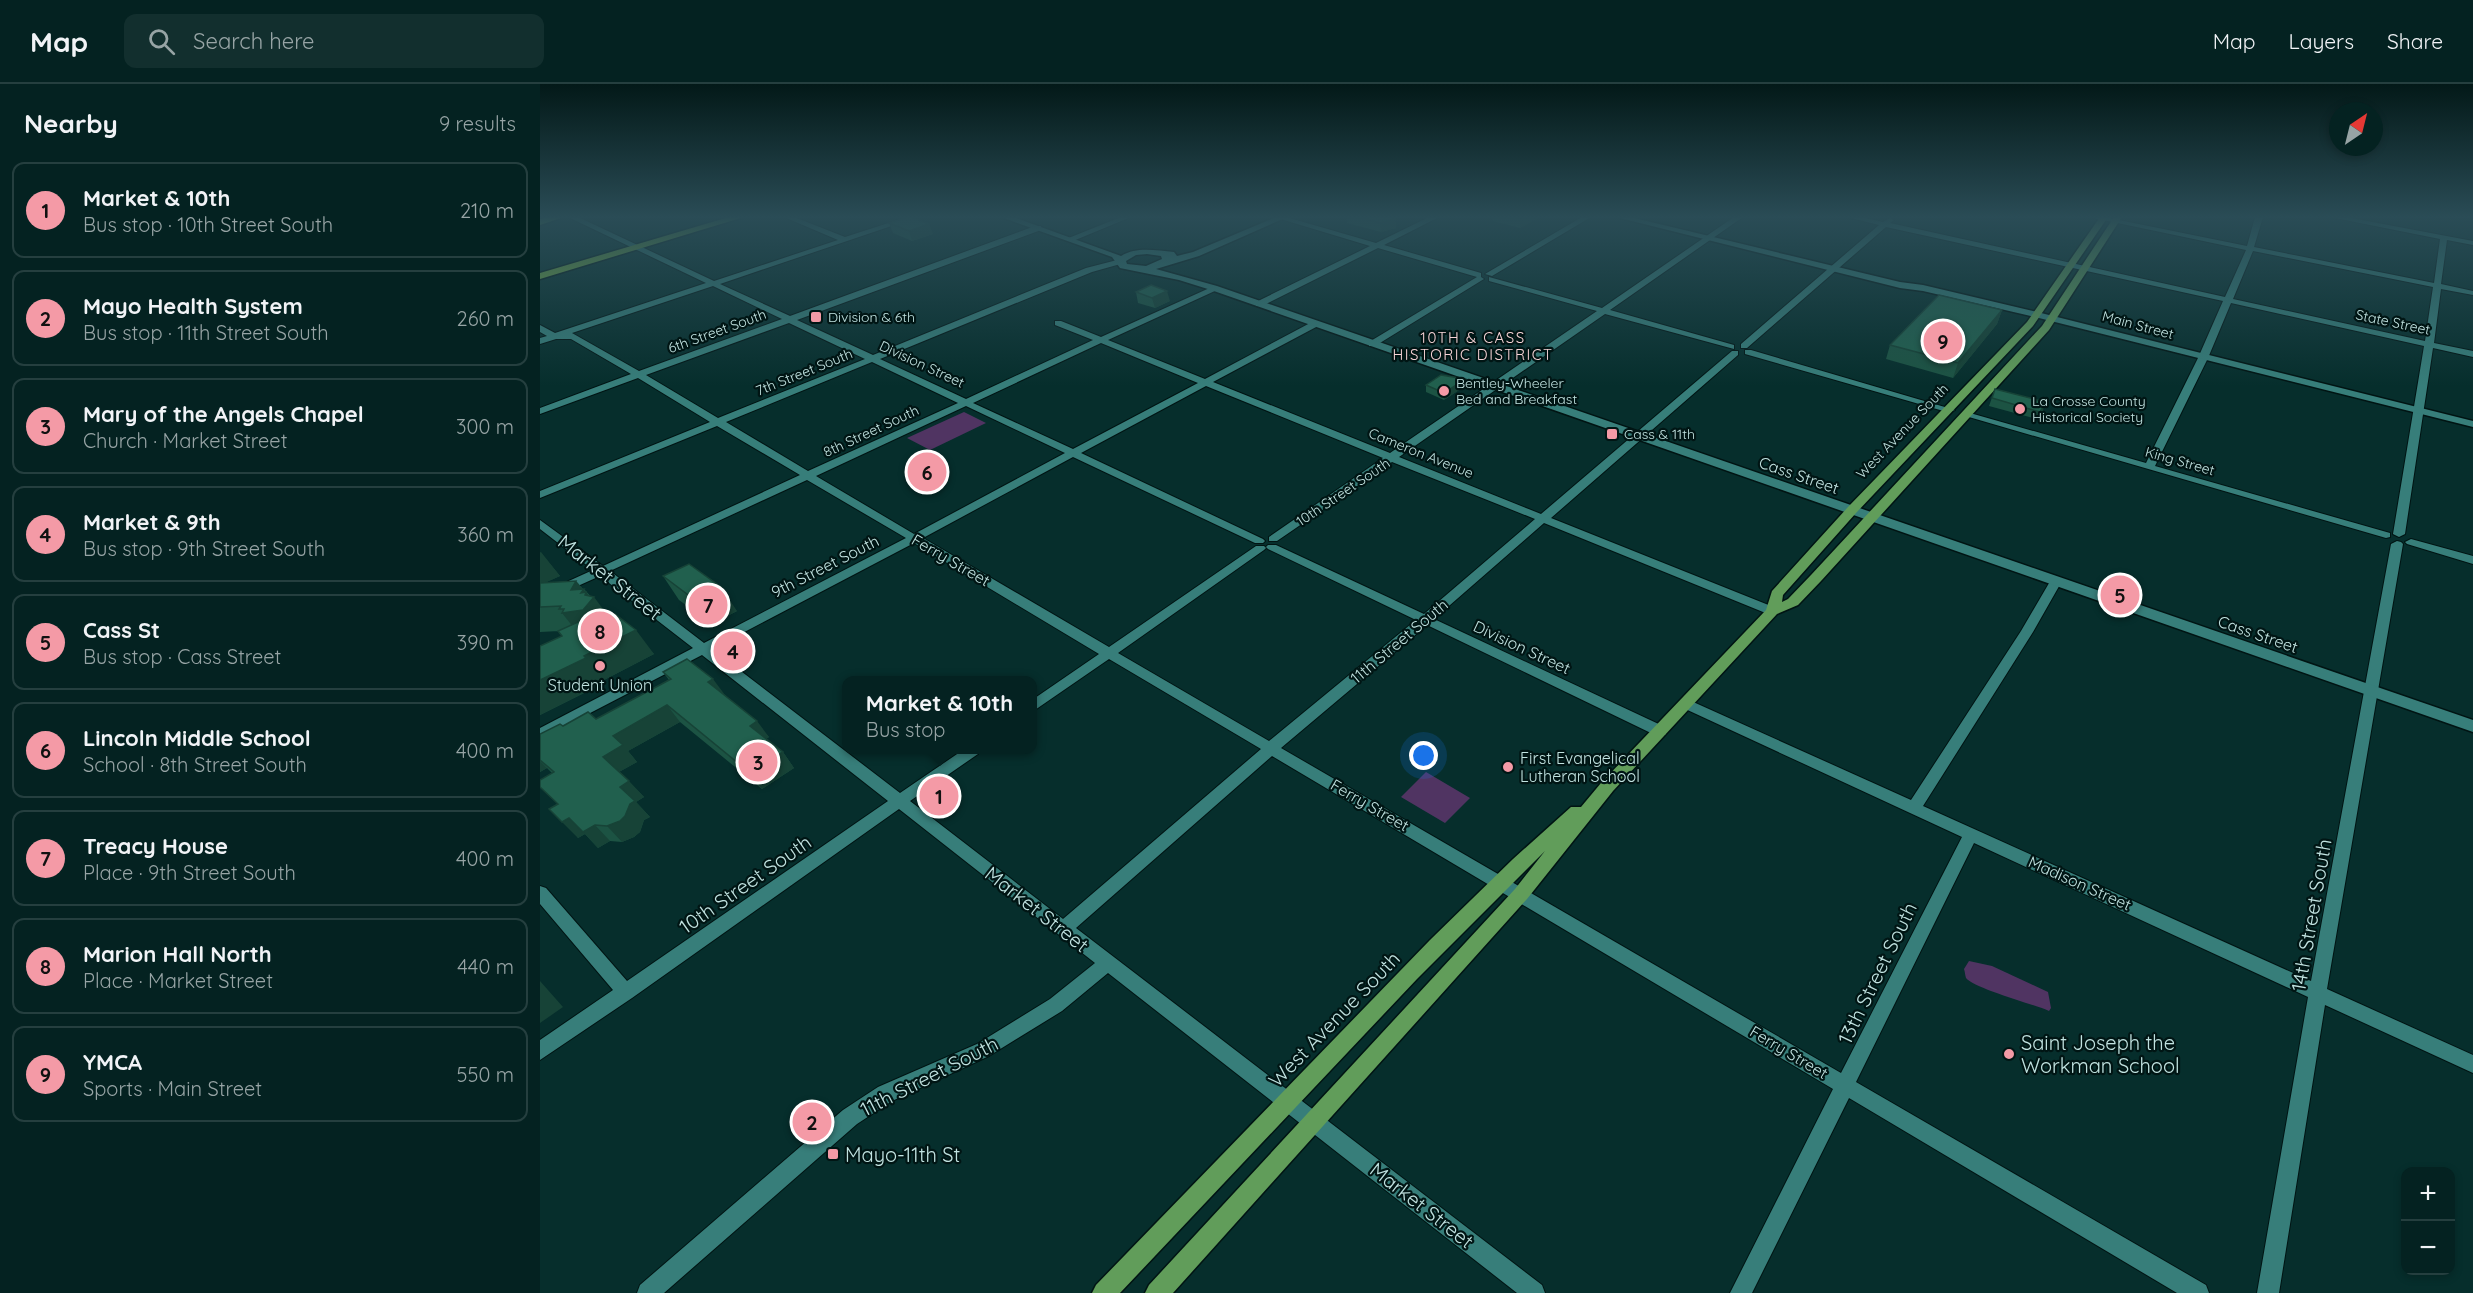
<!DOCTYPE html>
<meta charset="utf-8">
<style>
:root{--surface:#042221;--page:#122f2e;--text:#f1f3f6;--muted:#97a4a5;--line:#253f3f;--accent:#f49aa6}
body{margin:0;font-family:Quicksand,sans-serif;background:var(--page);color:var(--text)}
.controls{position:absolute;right:18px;bottom:18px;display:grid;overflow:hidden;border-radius:12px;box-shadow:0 3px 9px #0003}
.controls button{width:54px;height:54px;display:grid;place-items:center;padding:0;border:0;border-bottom:2px solid var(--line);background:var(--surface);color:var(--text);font:30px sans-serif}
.compass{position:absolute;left:1789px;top:18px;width:54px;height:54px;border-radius:50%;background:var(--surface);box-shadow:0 3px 9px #0003;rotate:35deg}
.you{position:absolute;left:884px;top:672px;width:21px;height:21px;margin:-15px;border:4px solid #fff;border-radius:50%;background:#1a73e8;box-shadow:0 0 0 9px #1a73e833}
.badge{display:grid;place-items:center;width:39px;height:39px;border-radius:50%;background:var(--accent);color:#111;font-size:20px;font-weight:700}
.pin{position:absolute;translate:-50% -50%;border:3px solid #fff;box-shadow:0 2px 6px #0006}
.popup{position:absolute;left:302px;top:592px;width:195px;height:78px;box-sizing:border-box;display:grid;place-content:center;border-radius:12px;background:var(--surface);filter:drop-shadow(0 2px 4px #0005);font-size:20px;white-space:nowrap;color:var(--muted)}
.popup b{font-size:22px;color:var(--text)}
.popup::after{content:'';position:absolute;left:50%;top:100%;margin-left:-12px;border:12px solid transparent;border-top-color:var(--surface)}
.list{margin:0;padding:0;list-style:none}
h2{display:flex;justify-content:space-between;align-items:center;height:78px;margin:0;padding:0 24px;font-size:26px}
h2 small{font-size:20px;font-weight:400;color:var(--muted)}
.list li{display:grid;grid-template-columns:39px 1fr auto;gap:18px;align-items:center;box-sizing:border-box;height:96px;margin:0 12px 12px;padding:0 12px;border:2px solid var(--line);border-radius:12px}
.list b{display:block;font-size:22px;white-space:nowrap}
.list p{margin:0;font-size:20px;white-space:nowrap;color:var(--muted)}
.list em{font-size:20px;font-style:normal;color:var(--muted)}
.icon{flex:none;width:33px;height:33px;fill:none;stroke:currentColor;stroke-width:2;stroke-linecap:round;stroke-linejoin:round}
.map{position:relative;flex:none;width:1933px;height:1209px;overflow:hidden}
header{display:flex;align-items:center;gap:36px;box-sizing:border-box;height:84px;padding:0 30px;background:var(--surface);border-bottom:2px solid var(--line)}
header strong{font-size:28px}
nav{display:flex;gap:33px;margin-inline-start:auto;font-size:21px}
.search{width:420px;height:54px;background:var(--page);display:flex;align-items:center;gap:15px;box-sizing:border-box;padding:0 21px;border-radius:12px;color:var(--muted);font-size:22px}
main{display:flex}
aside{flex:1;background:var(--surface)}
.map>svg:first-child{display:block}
.green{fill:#503462}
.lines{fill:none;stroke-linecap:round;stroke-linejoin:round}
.street-casing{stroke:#011413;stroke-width:2}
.secondary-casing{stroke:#011413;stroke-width:3}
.primary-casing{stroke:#011413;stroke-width:3}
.highway-casing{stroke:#011413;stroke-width:3}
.street{fill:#377e7a;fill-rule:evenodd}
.secondary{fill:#377e7a;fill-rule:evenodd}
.primary{fill:#619d5a;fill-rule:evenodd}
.highway{fill:#7db244;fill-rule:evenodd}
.wall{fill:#1c5343}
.shaded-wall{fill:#174337}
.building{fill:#21604e;stroke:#174337;stroke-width:1.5}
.poi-dot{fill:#f49aa6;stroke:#001514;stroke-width:2}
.labels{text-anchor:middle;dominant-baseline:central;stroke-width:4.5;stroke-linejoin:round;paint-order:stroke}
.far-poi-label{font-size:14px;fill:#c1e3e1;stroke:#001514;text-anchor:start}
.far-street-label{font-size:14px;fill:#c1e3e1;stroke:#001514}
.far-neighbourhood-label{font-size:15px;letter-spacing:1.5px;fill:#f7d4d7;stroke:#001514}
.street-label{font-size:16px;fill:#c1e3e1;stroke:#001514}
.poi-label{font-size:16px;fill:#c1e3e1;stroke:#001514}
.near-street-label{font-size:20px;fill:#c1e3e1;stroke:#001514}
.near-poi-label{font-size:20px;fill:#c1e3e1;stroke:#001514;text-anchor:start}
</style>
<header>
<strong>Map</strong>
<div class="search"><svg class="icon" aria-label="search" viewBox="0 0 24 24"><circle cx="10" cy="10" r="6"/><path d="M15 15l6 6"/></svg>Search here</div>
<nav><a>Map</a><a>Layers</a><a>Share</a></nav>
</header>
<main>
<aside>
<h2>Nearby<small>9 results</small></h2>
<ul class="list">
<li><span class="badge">1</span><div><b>Market &amp; 10th</b><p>Bus stop · 10th Street South</p></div><em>210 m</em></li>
<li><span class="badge">2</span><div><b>Mayo Health System</b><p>Bus stop · 11th Street South</p></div><em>260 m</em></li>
<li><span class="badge">3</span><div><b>Mary of the Angels Chapel</b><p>Church · Market Street</p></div><em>300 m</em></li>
<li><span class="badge">4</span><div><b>Market &amp; 9th</b><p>Bus stop · 9th Street South</p></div><em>360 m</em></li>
<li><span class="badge">5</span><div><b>Cass St</b><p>Bus stop · Cass Street</p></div><em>390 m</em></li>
<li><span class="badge">6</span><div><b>Lincoln Middle School</b><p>School · 8th Street South</p></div><em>400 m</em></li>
<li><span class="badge">7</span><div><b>Treacy House</b><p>Place · 9th Street South</p></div><em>400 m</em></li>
<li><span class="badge">8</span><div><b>Marion Hall North</b><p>Place · Market Street</p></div><em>440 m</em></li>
<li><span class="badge">9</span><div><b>YMCA</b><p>Sports · Main Street</p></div><em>550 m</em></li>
</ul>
</aside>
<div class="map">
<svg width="1933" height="1209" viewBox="0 0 1933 1209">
<rect width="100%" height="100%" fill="#062e2c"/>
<path class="green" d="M424,328L446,339L390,366L367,354Z
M886,688L930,714L905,739L861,713Z
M1429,877L1452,882L1508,908L1511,924L1509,927C1493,920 1433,904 1426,894C1425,891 1425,888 1424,885Z"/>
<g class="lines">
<defs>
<path id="street" d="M28,133H38L174,197L298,156L244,133H254L305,153L367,133H378L180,200L250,232L495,142H501V146L257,236L333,271L546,184L581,175H584V179L552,188L340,275L426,315L553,256L515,241V237H521L561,253L674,202H677V206L568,256L665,295L772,238H778V242L673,298L850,369L1057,227L949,197V193L1062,224L1194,133H1203L1070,226L1194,261V265L1065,230L859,373L1001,430L1192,267H1198V271L1011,434L1236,524L1238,527L1236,530H1228L1004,439L894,535L1125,643L1127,647L1125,651H1115L887,541L741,664L1301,989L1422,753L1141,623L1139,620L1141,617H1151L1371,716L1481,547L1512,494H1520L1522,497L1493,548L1383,722L1771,897L1851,460L1857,457L1861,458L1863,460L1787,905L1933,971V989L1785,921L1739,1209H1717L1768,913L1434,759L1316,998L1666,1201L1669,1209H1637L1309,1014L1212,1209H1190L1293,1005L732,672L536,844L1002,1201L1005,1209H977L568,889L522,927L449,972L352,1017L317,1040L124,1209H97L100,1201L303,1026L338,1003L437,960L510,915L555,879L359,725L92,914L0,976V956L73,906L0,820V802L6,804L87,897L348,717L162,571L0,655V644L153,564L60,492L0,519V510L53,486L0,445V436L63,482L260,391L177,342L0,414V407L170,338L98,294L0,330V324L91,290L31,255H16L0,260V254L7,252L0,248V241L15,249L166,199ZM173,202L242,235L99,287L32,249ZM249,239L325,275L178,334L106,291ZM561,259L658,299L533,365L433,319ZM332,278L418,319L268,387L186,338ZM666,302L843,374L729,453V457H737L852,378L995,435L884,530L736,461H728L726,463L728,465L876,536L729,657L578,569L724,466L726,464L724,462H716L569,563L383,454L533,373L715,459H723L725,457L723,455L541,369ZM426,322L525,369L374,450L276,392ZM267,396L366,454L164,559L70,487ZM374,459L559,570L492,616V628L569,575L721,665L523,835L370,717L438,670L440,666H423L360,709L172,565Z
M581,133H591L533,157L526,155Z
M734,133H746L836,159L889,133H899L844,161L941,189V193L944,195L835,262H829V258L937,193L838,164L722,222H716V218L830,162Z
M1042,133H1051L952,192L945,190Z
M1307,133H1321L1343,138L1350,134L1354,136L1350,139L1685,213L1706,166L1549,133H1564L1707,162L1715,133H1723L1714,163L1894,199L1900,155L1790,133H1806L1933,157V161L1907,156L1901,200L1933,207V211L1901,205L1894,259L1933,267V273L1893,264L1865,450L1859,453L1853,450L1884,262L1691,219L1668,274L1615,382L1850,449V453L1846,454L1422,331L1430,329L1606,379L1658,274L1683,217L1346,143L1207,264H1201V260L1339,141ZM1713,167L1893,203L1885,257L1693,215Z
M1205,266H1211L1415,326L1407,328L1205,270Z
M1871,455L1933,472V480L1867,460L1865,458Z"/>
<path id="secondary" d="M461,133H473L581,172C598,162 616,167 634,168L637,172L653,168L736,133H747L659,172L616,185L677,202L1933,636V648L671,206L639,196L580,184L572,173ZM607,170L621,172L622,175L606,182L587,180L586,177L596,171Z
M1076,133H1090L1360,198L1383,201L1497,228L1933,337V343L1495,233L1383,207L1360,204Z"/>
<path id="primary" d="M1560,133H1568L1493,242L1316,429L1243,511L1242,518L1248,515L1271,491L1502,242L1574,133H1582L1509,246L1281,497L1258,521L1237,530L1073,707L987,815L633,1209H605L609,1201L975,805L1005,767L877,895L580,1209H552L556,1201L890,856L973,775L1031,723H1041L1061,699L1226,526L1232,507L1308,423L1487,238Z"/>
<path id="highway" d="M8,133H24L0,141V135Z
M189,133H204L0,195V189Z"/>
</defs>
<use href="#street" class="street-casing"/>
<use href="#secondary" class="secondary-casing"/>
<use href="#primary" class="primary-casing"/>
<use href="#highway" class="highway-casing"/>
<use href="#street" class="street"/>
<use href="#secondary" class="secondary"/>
<use href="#primary" class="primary"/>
<use href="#highway" class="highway"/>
</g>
<path class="wall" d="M807,133H855L856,144L841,148L807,139Z
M952,133H1000L980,144L953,137Z
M349,139L393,150L372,157L353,149Z
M596,208L630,217L615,224L598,219Z
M1462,226L1457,240L1413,294L1346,275L1350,261Z
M886,301L925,302L904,316L886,308Z
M1455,305L1503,326L1497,335L1449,322Z
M0,468L20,492L4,499L36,497L43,505H44L65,528L70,527L114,570L64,596L66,598L0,631V562L22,552L18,547H19L0,548Z
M123,492L197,527L172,540L139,516Z
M123,588L185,611L229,653L226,655L243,668L254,684L222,705L140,638L88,667L97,678L79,688L104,713L96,718L110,733L104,736L100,748L94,753L82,758L70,757L58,764L45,750L38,754L17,720L12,689L7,684L0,688V650L23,642L56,635L129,596Z"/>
<path class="shaded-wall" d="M855,133L856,144L841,148L840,139Z
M980,133H1000L980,144Z
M389,140L393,150L372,157L369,147Z
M627,207L630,217L615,224L612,214Z
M1462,226L1457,240L1413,294L1418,279Z
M925,295V302L904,316V309Z
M1506,318L1503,326L1497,335L1500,328Z
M1,468L20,492L0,501V469Z
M36,497L52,515L54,513L72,537L41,553L22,529L45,524L31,506Z
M181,503L197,527L172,540L155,516Z
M70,527L88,550L96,546L114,570L64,596L66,598L0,631V596L44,572Z
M173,595L185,611L168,598Z
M127,621L140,638L88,667L97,678L77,689L63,673L73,652Z
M217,637L229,653L221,658L210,642Z
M243,668L254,684L222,705L209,688Z
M0,677L7,684L0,688Z
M89,697L104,713L96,718L110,733L104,736L100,748L94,753L82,758L67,742L80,703Z
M29,734L45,750L38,754L22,738Z
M55,741L70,757L58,764L43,748Z
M0,897L23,923L0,939Z"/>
<path class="building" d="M368,133H371L389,140L369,147L349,139Z
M819,133H855V135L840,139Z
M611,201L627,207L612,214L596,208Z
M1399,211L1462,226L1418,279L1350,261Z
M901,291L925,295L904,309L886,301Z
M1455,305L1506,318L1500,328L1452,314Z
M149,480L181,503L155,516L123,492Z
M36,497L31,506L44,505L41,509L46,508L45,511L54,513L43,526L22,529L24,525H19L21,522L0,523V499Z
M70,527L69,531L75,530L96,546L44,572L46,574L0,596V562L22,552L18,547L58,529Z
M147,575L173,595L168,598L217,637L210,642L243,668L209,688L127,621L73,652L83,661L63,673L89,697L80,703L95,717L90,720L85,732L80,737L67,742L55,741L43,748L29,734L22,738L9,725L18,720L0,703V696L14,688L0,676V650L20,640L23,642L48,628L56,635L131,595L123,588Z"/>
<linearGradient id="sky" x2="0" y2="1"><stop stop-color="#031918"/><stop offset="0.44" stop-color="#2a4c56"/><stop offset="1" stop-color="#2a4c56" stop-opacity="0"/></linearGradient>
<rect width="1933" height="302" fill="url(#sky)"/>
<g class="poi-dot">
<rect x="270" y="227" width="12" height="12" rx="3"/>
<circle cx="904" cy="307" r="6"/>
<circle cx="1480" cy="325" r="6"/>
<rect x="1066" y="344" width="12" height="12" rx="3"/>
<circle cx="60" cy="582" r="6"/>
<circle cx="968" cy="683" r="6"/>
<circle cx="1469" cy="970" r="6"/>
<rect x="287" y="1064" width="12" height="12" rx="3"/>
</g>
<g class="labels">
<g class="far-poi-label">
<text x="288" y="233">Division &amp; 6th</text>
<text x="916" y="299">Bentley-Wheeler<tspan x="916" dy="16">Bed and Breakfast</tspan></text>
<text x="1492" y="317">La Crosse County<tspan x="1492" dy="16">Historical Society</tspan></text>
<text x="1084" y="350">Cass &amp; 11th</text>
</g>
<g class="far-street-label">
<text transform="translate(1853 238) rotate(12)">State Street</text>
<text transform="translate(1598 241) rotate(15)">Main Street</text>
<text transform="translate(177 247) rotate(-20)">6th Street South</text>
<text transform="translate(382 280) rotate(25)">Division Street</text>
<text transform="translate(264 288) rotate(-22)">7th Street South</text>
<text transform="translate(331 347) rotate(-25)">8th Street South</text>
<text transform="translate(1362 347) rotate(-46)">West Avenue South</text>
<text transform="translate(881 369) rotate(22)">Cameron Avenue</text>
<text transform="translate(1640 377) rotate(16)">King Street</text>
<text transform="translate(803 408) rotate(-34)">10th Street South</text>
</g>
<g class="far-neighbourhood-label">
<text x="933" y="253">10TH &amp; CASS<tspan x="933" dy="17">HISTORIC DISTRICT</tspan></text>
</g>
<g class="street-label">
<text transform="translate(1259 391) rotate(19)">Cass Street</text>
<text transform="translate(411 476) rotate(30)">Ferry Street</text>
<text transform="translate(285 482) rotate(-27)">9th Street South</text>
<text transform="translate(1718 550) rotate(19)">Cass Street</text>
<text transform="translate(859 557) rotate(-40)">11th Street South</text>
<text transform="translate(982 563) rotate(25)">Division Street</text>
<text transform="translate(830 721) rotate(30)">Ferry Street</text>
<text transform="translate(1540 799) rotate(24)">Madison Street</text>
<text transform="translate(1249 968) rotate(31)">Ferry Street</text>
</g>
<g class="poi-label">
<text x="60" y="601">Student Union</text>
<text x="980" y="674" text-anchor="start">First Evangelical<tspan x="980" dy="18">Lutheran School</tspan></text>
</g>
<g class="near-street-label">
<text transform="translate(70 493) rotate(38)">Market Street</text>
<text transform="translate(205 800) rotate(-35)">10th Street South</text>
<text transform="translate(497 825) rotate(38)">Market Street</text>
<text transform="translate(1771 831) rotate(-80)">14th Street South</text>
<text transform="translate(1337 889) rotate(-64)">13th Street South</text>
<text transform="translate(794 935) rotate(-46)">West Avenue South</text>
<text transform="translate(389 992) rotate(-27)">11th Street South</text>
<text transform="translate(882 1121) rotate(38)">Market Street</text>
</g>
<g class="near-poi-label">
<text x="1481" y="958">Saint Joseph the<tspan x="1481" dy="23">Workman School</tspan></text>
<text x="305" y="1070">Mayo-11th St</text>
</g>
</g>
</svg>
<div class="controls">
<button>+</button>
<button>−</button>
</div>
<svg class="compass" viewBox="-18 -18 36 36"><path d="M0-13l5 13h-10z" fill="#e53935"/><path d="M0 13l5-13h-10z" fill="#97a4a5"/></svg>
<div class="you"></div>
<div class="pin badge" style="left:399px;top:712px">1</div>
<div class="popup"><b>Market &amp; 10th</b>Bus stop</div>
<div class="pin badge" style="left:272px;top:1038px">2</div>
<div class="pin badge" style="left:218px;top:678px">3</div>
<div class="pin badge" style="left:193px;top:567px">4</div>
<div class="pin badge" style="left:1580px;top:511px">5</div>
<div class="pin badge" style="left:387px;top:388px">6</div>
<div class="pin badge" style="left:168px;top:521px">7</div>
<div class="pin badge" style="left:60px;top:547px">8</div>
<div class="pin badge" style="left:1403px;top:257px">9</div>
</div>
</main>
